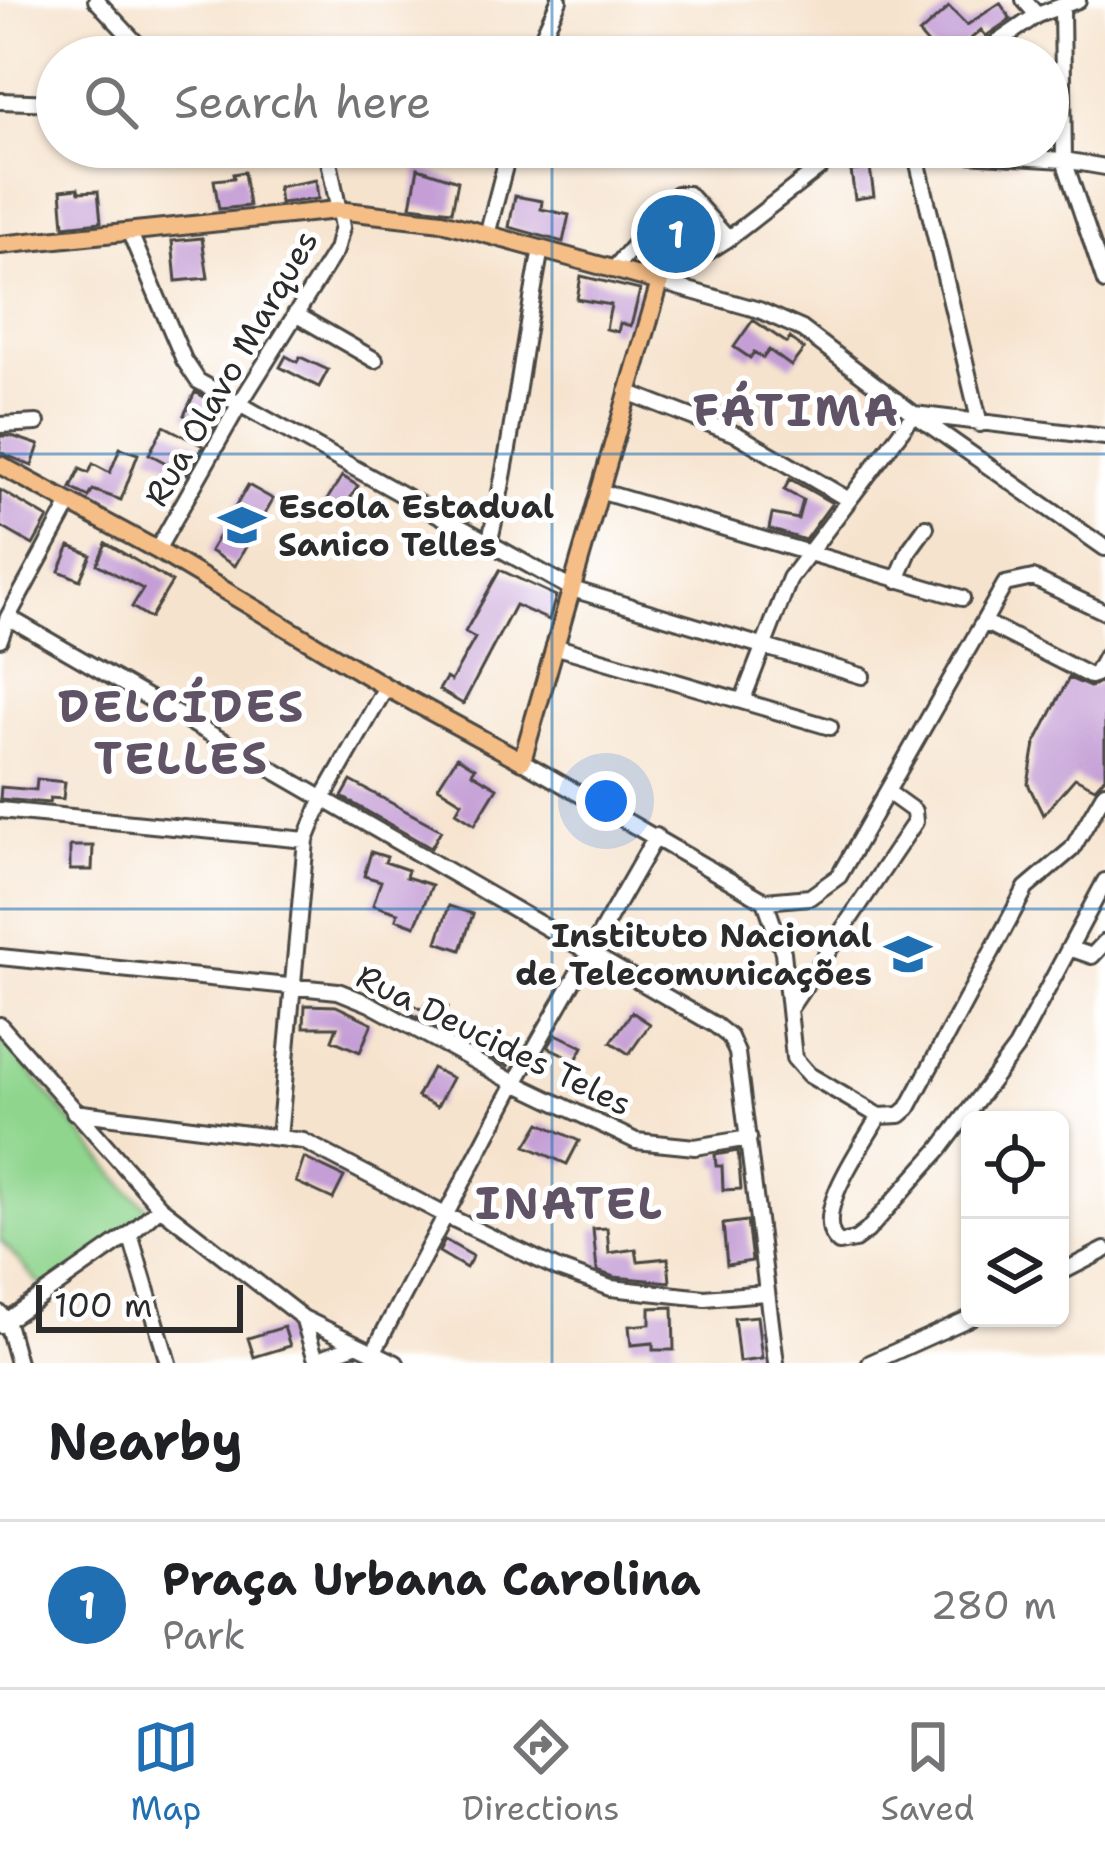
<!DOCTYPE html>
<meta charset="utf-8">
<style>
:root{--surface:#fff;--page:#f2f2f2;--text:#202124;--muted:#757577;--line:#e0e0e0;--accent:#1f6fb2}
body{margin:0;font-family:"Shantell Sans",sans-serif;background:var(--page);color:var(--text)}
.controls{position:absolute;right:36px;bottom:36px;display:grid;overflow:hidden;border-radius:18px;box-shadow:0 3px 9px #0004}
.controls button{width:108px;height:108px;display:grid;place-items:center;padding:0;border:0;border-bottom:3px solid var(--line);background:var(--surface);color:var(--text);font:60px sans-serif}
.scale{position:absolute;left:36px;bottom:30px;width:207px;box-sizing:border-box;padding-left:12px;border:6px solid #2b2b2b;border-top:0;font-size:33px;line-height:42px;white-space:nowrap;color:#2b2b2b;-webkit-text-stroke:9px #fff;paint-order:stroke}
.you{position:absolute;left:606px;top:801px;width:42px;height:42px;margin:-30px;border:9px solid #fff;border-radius:50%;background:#1a73e8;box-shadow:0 0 0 18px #1a73e833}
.badge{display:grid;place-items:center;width:78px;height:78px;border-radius:50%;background:var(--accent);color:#fff;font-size:39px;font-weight:700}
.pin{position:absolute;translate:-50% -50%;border:6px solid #fff;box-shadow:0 3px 12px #0006}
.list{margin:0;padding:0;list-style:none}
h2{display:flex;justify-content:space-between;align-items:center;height:156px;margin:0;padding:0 48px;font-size:51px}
h2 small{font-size:39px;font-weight:400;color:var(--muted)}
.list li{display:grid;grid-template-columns:78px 1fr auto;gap:36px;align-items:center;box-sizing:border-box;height:168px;padding:0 48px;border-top:3px solid var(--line)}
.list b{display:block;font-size:45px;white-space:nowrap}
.list p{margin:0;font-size:39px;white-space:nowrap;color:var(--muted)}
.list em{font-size:39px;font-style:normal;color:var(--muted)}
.icon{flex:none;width:66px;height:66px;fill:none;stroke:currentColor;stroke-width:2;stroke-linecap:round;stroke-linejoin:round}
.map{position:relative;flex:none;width:1105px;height:1363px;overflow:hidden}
.search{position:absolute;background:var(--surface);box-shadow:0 3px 9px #0004;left:36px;right:36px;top:36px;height:132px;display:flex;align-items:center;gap:30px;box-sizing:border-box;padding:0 42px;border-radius:66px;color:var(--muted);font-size:45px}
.sheet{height:324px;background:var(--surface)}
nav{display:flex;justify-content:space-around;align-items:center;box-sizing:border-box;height:168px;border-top:3px solid var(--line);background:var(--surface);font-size:33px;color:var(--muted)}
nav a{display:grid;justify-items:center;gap:6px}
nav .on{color:var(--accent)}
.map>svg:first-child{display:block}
.green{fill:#8fd58e;stroke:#5d805c;stroke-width:3}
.building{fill:#c49ed5}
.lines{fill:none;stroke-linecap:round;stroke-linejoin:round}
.minor-casing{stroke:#494743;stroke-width:20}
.major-casing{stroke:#494743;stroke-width:22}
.minor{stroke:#fff;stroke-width:14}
.major{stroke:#f6be87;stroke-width:16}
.grid{fill:none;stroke:#1f6fb2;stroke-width:3;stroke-opacity:0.55}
.labels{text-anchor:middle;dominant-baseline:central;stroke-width:10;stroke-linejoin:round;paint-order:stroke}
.street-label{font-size:33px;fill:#2b2b2b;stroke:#fff}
.poi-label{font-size:33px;font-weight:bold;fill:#2b2b2b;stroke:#fff;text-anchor:start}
.district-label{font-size:45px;font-weight:bold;letter-spacing:3px;fill:#615366;stroke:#fff}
</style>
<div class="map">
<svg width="1105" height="1363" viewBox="0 0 1105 1363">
<rect width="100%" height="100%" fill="#fff"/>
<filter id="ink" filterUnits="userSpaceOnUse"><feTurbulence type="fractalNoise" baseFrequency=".00833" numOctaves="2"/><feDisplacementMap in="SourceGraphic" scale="24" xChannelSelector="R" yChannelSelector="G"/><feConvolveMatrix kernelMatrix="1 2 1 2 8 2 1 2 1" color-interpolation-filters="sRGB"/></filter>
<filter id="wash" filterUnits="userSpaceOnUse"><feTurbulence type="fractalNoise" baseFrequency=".004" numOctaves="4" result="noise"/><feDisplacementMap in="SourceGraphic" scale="48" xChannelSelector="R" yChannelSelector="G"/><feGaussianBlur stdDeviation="2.7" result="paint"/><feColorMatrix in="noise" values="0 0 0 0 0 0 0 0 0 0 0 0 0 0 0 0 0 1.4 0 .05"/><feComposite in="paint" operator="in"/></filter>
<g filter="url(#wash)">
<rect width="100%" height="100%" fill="#f6e3cd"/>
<path class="green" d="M678,209L693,215L699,240L659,268L642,259L639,247Z
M0,1036L130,1192L149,1209L141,1229L45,1290L0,1240Z"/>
<g id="blocks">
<path class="building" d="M1000,3L1011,19L986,36L981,30L950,57H939L919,34L949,7L967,25Z
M418,168L458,181L452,211L411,206Z
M870,168L874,196L855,199L851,171Z
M244,172L249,206L219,209L214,180L234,178L233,174Z
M316,180L318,199L280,203L278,187Z
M78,188L79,192L98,191L101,222L64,226L61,190Z
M515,196L542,201L541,209L569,215L563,242L509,227Z
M202,238L208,278L176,281L172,241Z
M581,276L640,290L631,326L620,323L618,332L606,329L611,305L577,299Z
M753,320L787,343L790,338L804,349L791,366L769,350L763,358L754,352L750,358L734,347Z
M286,356L297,362L300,357L328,370L319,387L280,367Z
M195,392L224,408L213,428L184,415Z
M164,426L203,446L187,474L149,454Z
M0,436H12L39,445L32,466L0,452Z
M120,448L138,454L121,500L93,490L89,497L71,488L80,469L89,473L93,464L110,473Z
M342,476L358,486L339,516L323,506Z
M790,479L832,503L805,540L769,529L772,514L798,519L803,500L784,490Z
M248,485L273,499L235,566L210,551Z
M0,490L48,518L33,545L0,526Z
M106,543L172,582L150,618L132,607L143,589L97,564Z
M70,546L91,555L80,580L59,571Z
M500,570L556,596L549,620L515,605L463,704L439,690L446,678L451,681L475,638L465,632Z
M1069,678L1090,687L1105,680V777L1095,788L1075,778L1043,815L1028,784L1035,744Z
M457,757L475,768L472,773L497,788L475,824L456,812L462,802L438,787Z
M37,779L65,782L63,799L50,798L49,803L0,799L1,787L36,790Z
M351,781L441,830L431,848L342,797Z
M70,846H93L92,870H70Z
M371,852L387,857L385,862L408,870L406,877L432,885L415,926L396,919L398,913L373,905L381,881L364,876Z
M449,906L473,914L461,950L437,942Z
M429,998L448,1007L438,1028L408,1012L411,1004L423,1010Z
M305,1005L336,1006L372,1023L360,1052L332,1040L337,1027H304Z
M632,1012L650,1024L629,1054L611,1042Z
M556,1034L583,1047L576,1060L548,1047Z
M489,1035L517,1049L508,1066L481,1052Z
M432,1068L452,1078L437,1107L417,1097Z
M540,1123L579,1141L567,1164L526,1146Z
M738,1151L741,1189L723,1190L722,1166H716L715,1155Z
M304,1158L344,1177L333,1199L296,1182Z
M747,1221L752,1261L727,1265L723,1224Z
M607,1228L609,1253L636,1249L638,1261L668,1258L670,1282L614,1277L597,1271L593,1229Z
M445,1240L473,1256L466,1268L439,1252Z
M673,1307L674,1350H653V1343L631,1345L629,1326L650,1324V1308Z
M757,1316L762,1359L739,1362L734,1318Z
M284,1327L290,1346L254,1357L248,1338Z"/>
</g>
</g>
<g filter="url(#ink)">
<use href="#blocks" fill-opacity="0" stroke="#494743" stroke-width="3"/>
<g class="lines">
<defs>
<path id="minor" d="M96,0L139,46
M1024,0L1037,15
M1062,8L1064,160L1105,282
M533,57L559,0
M976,57L1037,15L1078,0
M0,101L57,103
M896,147L915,151L1064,160L1105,167
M915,151L980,424
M130,233L184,360L198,381L572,589L862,676
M487,235L510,147
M613,270L677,194H688L728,239
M660,282L759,310L802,329L914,414L1105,548
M660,282L728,239L846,147
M295,314L375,360
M627,392L738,435L849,500
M0,425L37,423
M599,491L962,598
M489,544C512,447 522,347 541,249
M157,550L239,405L336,250L342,227L328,156L322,147
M897,580L910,549L926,527
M8,617L715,1025L730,1037L737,1053L776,1363
M984,622L1090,676L1096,674L1105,657
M0,639L8,617L69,505
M554,646L830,727
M743,699L790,578L914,414L1105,437
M522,761L765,901
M0,810L306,840
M765,901L783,952L794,1058L809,1075L879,1116L900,1115L908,1108L1026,888L1072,849L1105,792
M765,901L810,897L839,876L1005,584L1033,578L1105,612
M1069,948L1092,956L1105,942
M0,957L338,991L370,1004L515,1083L636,1141L695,1147L749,1138
M790,1008L915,822L914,811L889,793
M0,1025L160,1207L303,1318L396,1363
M74,1112L303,1141L445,1215L558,1269L611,1288L705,1298L765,1293
M879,1116C864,1144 808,1217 839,1243L855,1240L867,1231L940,1149L1016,1048L1105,881
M279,1138L306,840L323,798L386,687
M130,1234L168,1363
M1060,1273L1105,1250
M0,1313L7,1323L18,1363
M303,1318L317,1363
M0,1325L130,1234L160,1207
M373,1353L515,1083L656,836
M316,1360L355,1345
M870,1363L970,1318"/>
<path id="major" d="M0,245L337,210L442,222L660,282L522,761L386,687L157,550L0,465"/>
</defs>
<use href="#minor" class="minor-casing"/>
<use href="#major" class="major-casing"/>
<use href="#minor" class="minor"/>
<use href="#major" class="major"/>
</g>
</g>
<path class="grid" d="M552,0V57M552,147V1363M0,454H1105M0,909H1105"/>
<defs>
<symbol id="school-bare" viewBox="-9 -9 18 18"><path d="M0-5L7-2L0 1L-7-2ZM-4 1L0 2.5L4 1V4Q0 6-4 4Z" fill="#1f6fb2" stroke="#fff" stroke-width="2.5" paint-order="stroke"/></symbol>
</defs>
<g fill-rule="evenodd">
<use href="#school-bare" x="209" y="492" width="66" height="66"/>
<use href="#school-bare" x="875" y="921" width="66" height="66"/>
</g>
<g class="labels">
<g class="street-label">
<text transform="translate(231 368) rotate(-60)">Rua Olavo Marques</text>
<text transform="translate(494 1040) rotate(26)">Rua Deucides Teles</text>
</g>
<g class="poi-label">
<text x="278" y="506">Escola Estadual<tspan x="278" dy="38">Sanico Telles</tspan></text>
<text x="872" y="935" text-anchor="end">Instituto Nacional<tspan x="872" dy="38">de Telecomunicações</tspan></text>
</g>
<g class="district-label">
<text x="797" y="410">FÁTIMA</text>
<text x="182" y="706">DELCÍDES<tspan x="182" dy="52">TELLES</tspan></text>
<text x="570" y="1203">INATEL</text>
</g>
</g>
</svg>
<div class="controls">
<button><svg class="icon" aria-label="locate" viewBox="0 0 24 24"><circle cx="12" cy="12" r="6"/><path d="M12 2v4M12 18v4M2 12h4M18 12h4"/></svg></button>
<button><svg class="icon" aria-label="layers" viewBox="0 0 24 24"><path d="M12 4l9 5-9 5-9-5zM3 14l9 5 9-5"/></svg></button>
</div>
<div class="scale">100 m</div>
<div class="you"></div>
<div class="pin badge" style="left:676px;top:234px">1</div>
<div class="search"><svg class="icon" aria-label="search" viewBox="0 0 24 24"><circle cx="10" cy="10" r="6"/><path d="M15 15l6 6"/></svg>Search here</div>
</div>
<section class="sheet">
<h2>Nearby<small></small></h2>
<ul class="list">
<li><span class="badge">1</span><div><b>Praça Urbana Carolina</b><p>Park</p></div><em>280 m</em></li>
</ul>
</section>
<nav>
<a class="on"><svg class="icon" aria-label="map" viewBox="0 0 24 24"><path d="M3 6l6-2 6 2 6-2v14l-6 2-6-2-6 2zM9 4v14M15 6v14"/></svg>Map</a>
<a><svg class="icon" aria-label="directions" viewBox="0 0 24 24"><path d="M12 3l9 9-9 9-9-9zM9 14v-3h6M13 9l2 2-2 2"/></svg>Directions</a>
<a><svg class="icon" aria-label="saved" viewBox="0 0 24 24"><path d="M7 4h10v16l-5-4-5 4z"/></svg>Saved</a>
</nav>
